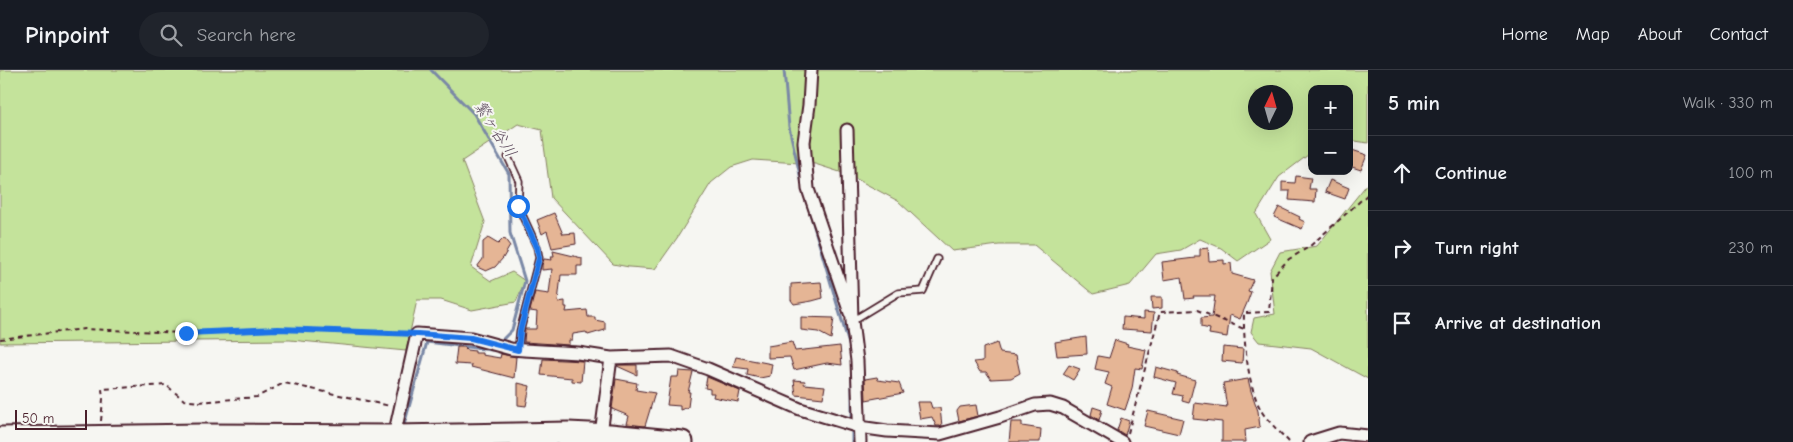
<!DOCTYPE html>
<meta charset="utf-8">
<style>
:root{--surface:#171b24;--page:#20242c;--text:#f1f3f6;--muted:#9ea1a6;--line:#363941}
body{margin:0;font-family:"Comic Neue","Klee One",sans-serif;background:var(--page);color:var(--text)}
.controls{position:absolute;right:15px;top:15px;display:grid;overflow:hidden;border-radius:10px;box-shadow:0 5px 20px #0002}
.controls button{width:45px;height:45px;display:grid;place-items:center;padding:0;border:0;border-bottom:1px solid var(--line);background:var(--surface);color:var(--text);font:25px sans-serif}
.compass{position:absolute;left:1248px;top:15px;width:45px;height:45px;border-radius:50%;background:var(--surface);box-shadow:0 5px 20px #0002;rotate:5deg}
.scale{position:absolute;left:15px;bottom:12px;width:72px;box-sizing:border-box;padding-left:5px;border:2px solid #4a1f2b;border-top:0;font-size:14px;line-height:18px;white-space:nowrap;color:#4a1f2b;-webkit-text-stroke:4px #f6f6f2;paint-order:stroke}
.stop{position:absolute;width:15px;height:15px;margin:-11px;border:4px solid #1a73e8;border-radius:50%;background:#fff}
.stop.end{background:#1a73e8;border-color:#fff;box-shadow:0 1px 5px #0008}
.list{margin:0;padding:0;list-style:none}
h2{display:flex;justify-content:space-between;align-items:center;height:65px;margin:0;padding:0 20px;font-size:21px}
h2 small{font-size:16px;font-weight:400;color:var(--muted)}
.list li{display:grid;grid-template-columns:32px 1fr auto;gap:15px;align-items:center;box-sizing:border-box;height:75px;padding:0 20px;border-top:1px solid var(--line)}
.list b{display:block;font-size:19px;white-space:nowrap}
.list em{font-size:16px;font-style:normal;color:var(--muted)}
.icon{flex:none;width:28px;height:28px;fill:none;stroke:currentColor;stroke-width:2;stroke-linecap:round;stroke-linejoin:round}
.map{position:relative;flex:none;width:1368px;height:372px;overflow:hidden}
header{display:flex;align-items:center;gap:30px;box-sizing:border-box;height:70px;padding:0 25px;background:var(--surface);border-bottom:1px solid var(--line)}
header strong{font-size:24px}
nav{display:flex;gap:28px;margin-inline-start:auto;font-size:18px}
.search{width:350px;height:45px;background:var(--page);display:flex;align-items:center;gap:12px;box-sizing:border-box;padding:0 18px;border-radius:28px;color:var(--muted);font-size:19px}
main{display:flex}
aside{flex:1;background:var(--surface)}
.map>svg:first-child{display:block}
.green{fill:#c4e39b;stroke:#878163;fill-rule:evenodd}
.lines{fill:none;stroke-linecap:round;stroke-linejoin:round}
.stream{stroke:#7a88a6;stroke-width:3}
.building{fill:#e5b595;stroke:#4a1f2b}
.lane-casing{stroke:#4a1f2b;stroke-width:9}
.street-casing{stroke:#4a1f2b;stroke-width:15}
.highway-casing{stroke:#4a1f2b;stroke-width:25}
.path{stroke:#4a1f2b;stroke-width:2;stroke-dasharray:5 4;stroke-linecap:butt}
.lane{stroke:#f6f6f2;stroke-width:5.5}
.street{stroke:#f6f6f2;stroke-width:11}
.highway{stroke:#f6f6f2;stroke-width:21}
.route{stroke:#1a73e8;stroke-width:6}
.labels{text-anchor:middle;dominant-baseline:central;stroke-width:4;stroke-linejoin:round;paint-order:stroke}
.water-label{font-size:16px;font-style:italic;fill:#5e4b5e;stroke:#f6f6f2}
</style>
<header>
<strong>Pinpoint</strong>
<div class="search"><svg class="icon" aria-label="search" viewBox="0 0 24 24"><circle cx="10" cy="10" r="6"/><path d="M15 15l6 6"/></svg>Search here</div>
<nav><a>Home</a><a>Map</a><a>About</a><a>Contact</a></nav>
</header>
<main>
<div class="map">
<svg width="1368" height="372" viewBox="0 0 1368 372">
<rect width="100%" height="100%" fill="#f6f6f2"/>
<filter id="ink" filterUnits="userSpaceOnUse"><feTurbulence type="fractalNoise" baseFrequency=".02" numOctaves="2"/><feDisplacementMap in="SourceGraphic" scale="10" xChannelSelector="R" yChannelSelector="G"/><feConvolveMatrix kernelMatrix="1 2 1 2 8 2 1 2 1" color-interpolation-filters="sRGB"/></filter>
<g filter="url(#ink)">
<path class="green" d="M0,0H1368V73L1349,70V19H1312V82L1279,107L1256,144L1270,169L1238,191L1221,178L1200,169L1181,180L1156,184L1130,215L1093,224L1034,175H999L952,181L898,131L849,105L815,94L753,90L731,97L711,113L677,168L655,199L629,197L613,194L551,128L542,60L518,54L462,91L485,152L471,197L491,211L512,202L525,211L516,232L472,240L441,230H417L406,281L290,270L0,273ZM1256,22H1286V52H1256Z
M1368,113V309L1311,278L1259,272L1251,262L1254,248L1275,244L1270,201L1280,182L1317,176Z"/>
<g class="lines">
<path class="stream" d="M431,0L474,44L509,104L510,163L525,211L512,260L499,273
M784,0L789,57L803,118
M805,126L851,281
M852,304V372
M404,355L427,272L492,280L495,277"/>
</g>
<path class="building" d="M1349,79L1367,85L1361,100L1349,96Z
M1296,106L1311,108L1309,119H1316L1315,132L1289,130L1290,121H1282V112L1295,113Z
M1330,110L1349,118L1345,129L1325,122Z
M1279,137L1300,147L1299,149L1305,152L1302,159L1274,147Z
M554,143L563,164L575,163L576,174L552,178L547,161L542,164L537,150Z
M488,168L498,174L504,168L510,176L503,188L495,197L486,201L477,197L483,189V172Z
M1208,178L1209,191L1224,190V194L1231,193L1232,204L1253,210L1248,221L1251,222L1247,233L1240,249L1230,245L1227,267L1209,264L1210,259L1201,257V248L1212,247L1215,226H1193L1194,228L1185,229L1182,207L1164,210L1162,192L1195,188V186H1200V179Z
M553,181L582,188V196H577V205H561L558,232L565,231V237H567L566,242L587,240L588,247H595V250L605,252V260L588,265L586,262L573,264L572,270H569V275L524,272L525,259H536L537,242L530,241L535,222L549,224L552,199L542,200V195L544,189L552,190L551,186H554Z
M821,212L823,228L812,231L794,234L791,230V214Z
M1151,227H1162V238L1152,239Z
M1144,242L1154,243L1152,261L1122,259L1123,247L1144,249Z
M801,247L834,248L831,269L818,262L801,260Z
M1086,267L1087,284L1057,286L1055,272Z
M1115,270L1128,274L1127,276L1146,280L1142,299L1135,298L1132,319L1125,340L1107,334L1112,317L1105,314L1109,302L1095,299L1098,286L1109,288Z
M792,272L795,281L840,276L842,295L827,293L794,300L790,287L768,288V276Z
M997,273L1000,283L1016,285L1020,303L1011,308L991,309L986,302H980L974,292L983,291V278Z
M457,277H465L466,280L475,281V283H482V285L500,288L501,284L516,287L514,308L471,297L472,295L455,294Z
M1223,277L1243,279L1242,293L1222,291Z
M736,287L772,294L770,306L760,308L747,305L748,299L733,297Z
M543,289L583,291L581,312L572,311V308L541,305Z
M618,295H637V305L617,296Z
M1069,295L1080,299L1073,310L1063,304Z
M1156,297L1178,303L1177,305L1195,310L1189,333L1182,331L1183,326L1173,324L1176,313L1154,307Z
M679,301L693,302L688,322H690L688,337L680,340V336L667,335L671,307H678Z
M707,307L740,321L738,332L713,327L714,323H710V319L705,318Z
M877,307L878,310L899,313L903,323L866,330L865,309Z
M616,309L637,313L636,320L655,323L645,356L627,354L629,346L612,339Z
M1248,309L1251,321L1258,341L1260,357L1245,360L1246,372H1222V352L1193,349L1195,333L1227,337L1223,313Z
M794,310L805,311L804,314L825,316L823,328L796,325Z
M518,313L530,316L526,336L518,335Z
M917,332H930L932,338H940L942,356H936L932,347L920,349Z
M976,335L978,346L959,351L957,341L960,337Z
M1093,337L1102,340L1099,350L1091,345Z
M1148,341L1183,349L1179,364L1144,356Z
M1121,348L1129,351L1125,365L1117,360Z
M1011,352H1022V356L1041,359L1040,372H1009Z"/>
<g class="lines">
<defs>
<path id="lane" d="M508,87L519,111L518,136L537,177L539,188L520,261L518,280
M852,251L898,223L923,221L937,189"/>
<path id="street" d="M811,0L809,35L804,72L808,119L850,243
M847,60L852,251L857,291L860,372
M601,364L611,288
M394,366L417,264L471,268L511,279L524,280L578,283L611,288L671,286L708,299L800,339L859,357L887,361L940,364L1000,347L1035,335L1050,334L1063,338L1122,372
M1310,372L1339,363L1368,366"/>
<path id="highway" d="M0,368L200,365L394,366L568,363L610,365L682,372"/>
</defs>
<use href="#lane" class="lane-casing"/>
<use href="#street" class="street-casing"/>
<use href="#highway" class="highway-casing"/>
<path class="path" d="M0,269L84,259L186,263L278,259L407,264
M101,351L103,329L102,319L166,315L184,330L198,332L257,327L284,313L390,336
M1128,363L1160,242L1197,240L1244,259
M1289,372C1281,363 1266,350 1261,340C1248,317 1243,268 1244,243L1269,242L1272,207L1289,189L1309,177L1368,124"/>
<use href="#lane" class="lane"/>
<use href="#street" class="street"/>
<use href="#highway" class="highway"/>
</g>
</g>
<g class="lines" filter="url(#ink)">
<path class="route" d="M186,263L278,259L418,264L471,268L518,280L520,261L539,188L537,177L518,136"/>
</g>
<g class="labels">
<g class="water-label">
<text transform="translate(495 59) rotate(57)">繁ヶ谷川</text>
</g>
</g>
</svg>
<div class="controls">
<button>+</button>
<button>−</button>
</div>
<svg class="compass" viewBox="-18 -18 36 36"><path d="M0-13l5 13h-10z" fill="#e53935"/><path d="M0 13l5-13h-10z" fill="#9ea1a6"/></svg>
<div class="scale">50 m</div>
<div class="stop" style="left:518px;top:136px"></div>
<div class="stop end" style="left:186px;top:263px"></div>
</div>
<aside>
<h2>5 min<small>Walk · 330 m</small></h2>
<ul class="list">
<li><svg class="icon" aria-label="ahead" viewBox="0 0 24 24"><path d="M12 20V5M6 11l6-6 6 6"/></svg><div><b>Continue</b></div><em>100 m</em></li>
<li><svg class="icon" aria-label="right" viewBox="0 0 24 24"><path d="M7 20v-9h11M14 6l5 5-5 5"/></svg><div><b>Turn right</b></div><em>230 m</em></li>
<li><svg class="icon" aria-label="arrive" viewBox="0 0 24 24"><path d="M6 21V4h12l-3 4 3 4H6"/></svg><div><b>Arrive at destination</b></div></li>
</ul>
</aside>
</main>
